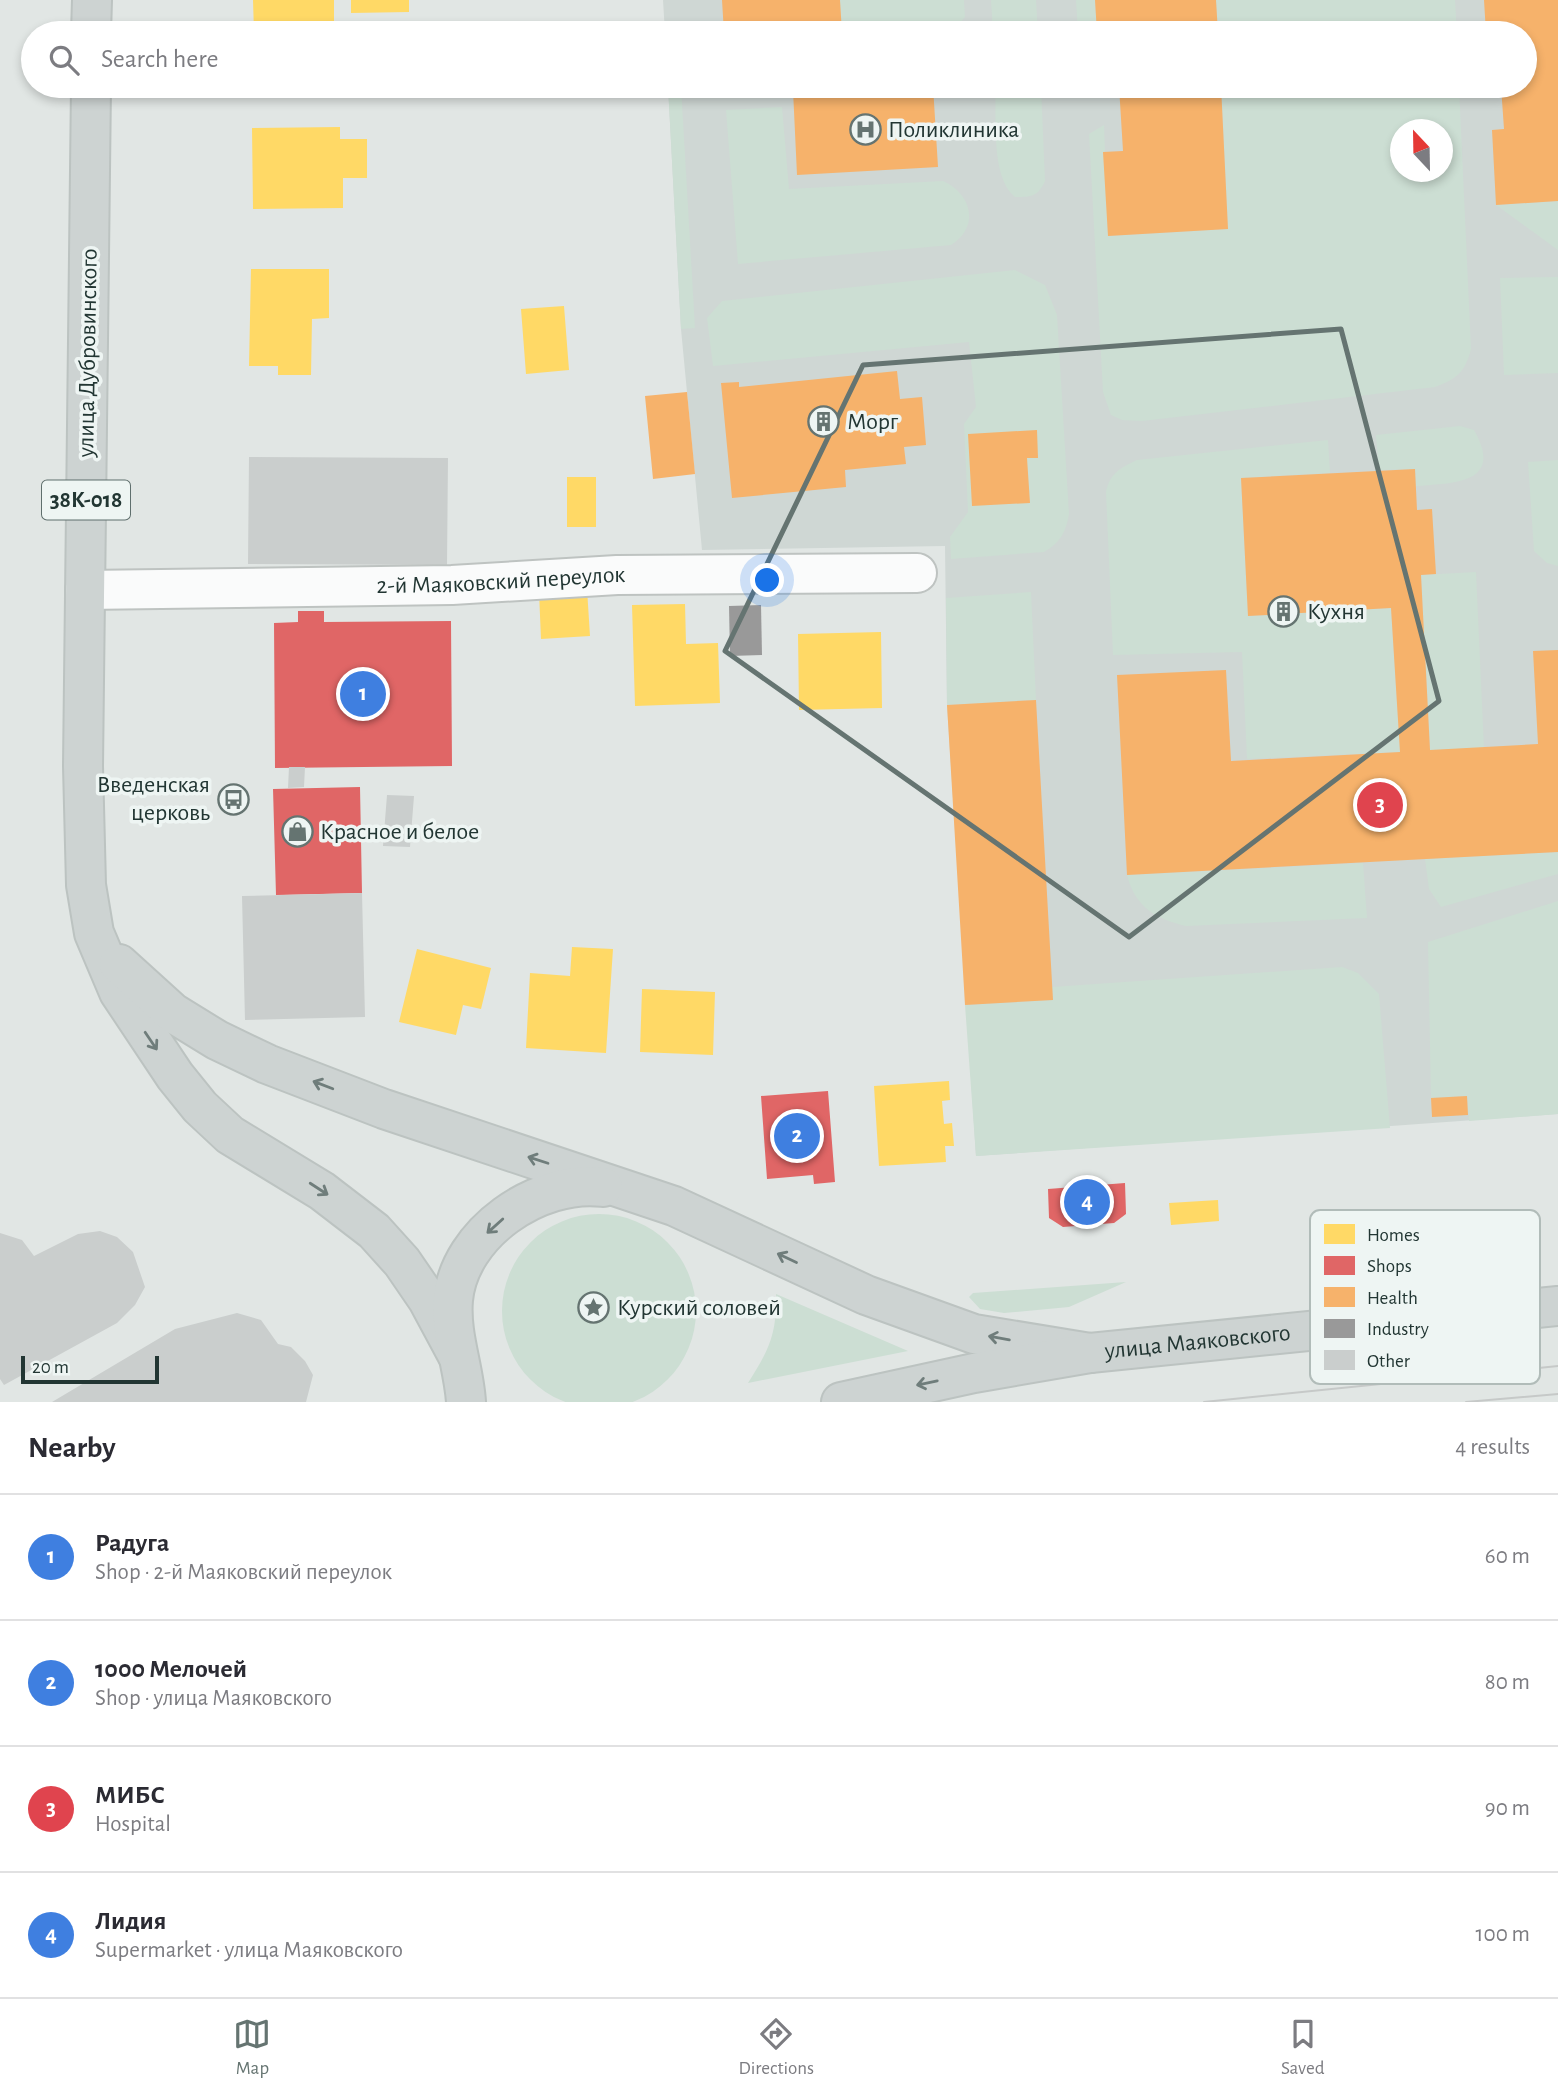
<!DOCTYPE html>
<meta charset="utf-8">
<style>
:root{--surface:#fff;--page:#f2f2f3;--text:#2b2b33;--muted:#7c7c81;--line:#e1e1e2;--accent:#657471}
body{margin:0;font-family:"Alegreya Sans",sans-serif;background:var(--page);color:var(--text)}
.compass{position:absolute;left:1390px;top:119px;width:63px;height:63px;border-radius:50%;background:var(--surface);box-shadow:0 4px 10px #0003;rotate:338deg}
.scale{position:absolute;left:21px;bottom:18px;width:138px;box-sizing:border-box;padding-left:7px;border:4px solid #223633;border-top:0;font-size:19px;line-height:24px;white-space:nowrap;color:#223633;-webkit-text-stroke:5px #eef5f3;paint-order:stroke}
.you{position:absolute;left:768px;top:581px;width:24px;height:24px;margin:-18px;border:5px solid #fff;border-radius:50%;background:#1a73e8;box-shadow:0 0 0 10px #1a73e833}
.badge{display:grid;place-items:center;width:46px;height:46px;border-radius:50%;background:var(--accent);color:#fff;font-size:23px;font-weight:700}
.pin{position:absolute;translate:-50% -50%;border:4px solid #fff;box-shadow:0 2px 7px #0006}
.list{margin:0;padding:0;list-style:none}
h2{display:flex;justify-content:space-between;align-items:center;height:91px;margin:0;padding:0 28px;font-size:30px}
h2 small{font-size:23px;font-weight:400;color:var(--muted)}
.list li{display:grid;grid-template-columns:46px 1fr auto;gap:21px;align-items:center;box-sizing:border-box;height:126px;padding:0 28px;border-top:2px solid var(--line)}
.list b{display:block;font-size:26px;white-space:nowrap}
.list p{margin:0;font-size:23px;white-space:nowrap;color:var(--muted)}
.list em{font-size:23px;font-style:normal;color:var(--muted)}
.icon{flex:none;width:38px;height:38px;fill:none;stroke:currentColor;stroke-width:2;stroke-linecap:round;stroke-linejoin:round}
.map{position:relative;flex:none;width:1558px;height:1402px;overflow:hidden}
.search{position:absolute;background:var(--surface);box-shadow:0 4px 10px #0003;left:21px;right:21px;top:21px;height:77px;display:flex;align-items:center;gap:18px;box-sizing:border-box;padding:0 24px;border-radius:38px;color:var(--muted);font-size:26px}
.sheet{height:595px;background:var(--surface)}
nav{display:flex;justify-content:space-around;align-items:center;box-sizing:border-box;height:98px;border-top:2px solid var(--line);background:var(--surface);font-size:19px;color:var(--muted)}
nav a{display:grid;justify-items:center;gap:4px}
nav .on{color:var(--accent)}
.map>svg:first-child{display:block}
.built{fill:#cfd7d4;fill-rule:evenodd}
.green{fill:#ccded3;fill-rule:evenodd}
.homes{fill:#ffd966}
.shops{fill:#e06666}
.health{fill:#f6b26b}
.industry{fill:#999}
.building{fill:#cacecd}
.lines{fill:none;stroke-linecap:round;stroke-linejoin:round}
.minor-casing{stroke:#bec3c1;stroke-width:42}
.major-casing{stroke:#bcc3c1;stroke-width:42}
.minor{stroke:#fafbfb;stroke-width:38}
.major{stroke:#cdd3d2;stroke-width:38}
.tram{stroke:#c6c9c8;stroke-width:2}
.oneway{stroke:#6f7d7b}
.marked{fill:none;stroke:#657471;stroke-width:5;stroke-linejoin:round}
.labels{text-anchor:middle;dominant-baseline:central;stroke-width:7;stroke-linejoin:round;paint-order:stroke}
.shield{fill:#eef5f3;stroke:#5f6f6d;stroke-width:2}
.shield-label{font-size:23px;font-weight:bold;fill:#223633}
.poi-label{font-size:24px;fill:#223633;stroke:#eef5f3;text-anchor:start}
.street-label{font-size:24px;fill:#223633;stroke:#eef5f3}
.key{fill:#eef5f3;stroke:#b1bcb9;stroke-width:2}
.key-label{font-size:19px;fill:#223633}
</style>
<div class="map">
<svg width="1558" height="1402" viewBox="0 0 1558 1402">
<rect width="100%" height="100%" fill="#e1e6e4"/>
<path class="built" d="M663,0H1558V1114L976,1156L947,705L945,546L702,550L681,329L668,86H1525V33H665ZM1400,130H1442V172H1400Z"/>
<path class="green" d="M840,0H964L965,17L957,26L842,32Z
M991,0H1036L1038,33H993Z
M1076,0H1095L1097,33H1078Z
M1216,0H1455L1457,33H1218Z
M668,86H681L695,328L681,329Z
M995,86H1041L1045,181C1038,197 1031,197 1015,197C990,177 997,117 995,86Z
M1221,86H1459L1471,349C1465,372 1457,379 1435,387L1142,421L1122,420L1111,415L1103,392L1089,134L1104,125L1108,236L1228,229ZM1400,130H1442V172H1400Z
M782,107L789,189L943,181C972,194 980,227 951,245L738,264L726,110Z
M1558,201V250L1496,205Z
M1015,270L1045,285L1057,315L1069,514C1066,532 1060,543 1044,552L951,559L950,537L968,512L964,424L976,407L969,342L713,366L707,318L722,301Z
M1558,277V373L1504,375L1500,278Z
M1460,426L1474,430C1505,484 1453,483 1416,486L1415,469L1379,470L1376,435Z
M1328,440L1330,473L1241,478L1248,616L1391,608L1400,752L1247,759L1242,652L1113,655L1106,492C1110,473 1120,468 1137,460Z
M1558,460V566L1547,563L1534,551L1528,462Z
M1476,572L1484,748L1430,750L1421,575Z
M1031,592L1036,700L947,705L946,598Z
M1558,852V874L1441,907L1429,889L1425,859Z
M1363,863L1367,918L1186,926C1156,919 1135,907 1127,875Z
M1558,901V1114L1469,1121L1467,1096L1431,1098L1428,942Z
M1342,967L1358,973L1379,994L1390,1128L976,1156L965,1005L1053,1000L1052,987Z
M502 1311a97 97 0 1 1 194 0a97 97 0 1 1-194 0Z
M1126,1282L1069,1307L1004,1313L980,1309L969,1297L973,1293Z
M776,1294L908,1351L748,1383C769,1350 777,1334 776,1294Z"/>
<path class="homes" d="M253,0H334V33H254Z
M351,0H409V12L351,13Z
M340,127V139H367V178H343V208L253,209L252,128Z
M251,269H329V318L312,319L311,375H278V366H249Z
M564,306L569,370L526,374L521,309Z
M567,477H596V527H567Z
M587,589L590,636L541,639L539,592Z
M685,604L686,644L718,643L720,703L635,706L632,605Z
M881,632L882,708L799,710L798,634Z
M572,947L613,949L606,1053L526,1048L530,973L570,976Z
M417,949L491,968L481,1009L463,1005L456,1035L399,1022Z
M642,989L715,992L713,1055L640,1052Z
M949,1081L950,1100L942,1101L944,1124L952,1123L954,1146H945L946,1162L879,1166L874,1086Z
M1218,1200L1219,1221L1171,1225L1169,1203Z"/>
<path class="shops" d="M298,611H324V622L451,621L452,766L275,768L274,623L298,622Z
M360,787L362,893L276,895L273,789Z
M828,1091L835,1182L814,1184L813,1175L767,1179L761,1096Z
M1125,1183L1126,1214L1114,1223L1063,1227L1049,1218L1048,1189Z"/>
<path class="health" d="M722,0H840L842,33H724Z
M1095,0H1216L1218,33H1097Z
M1484,0H1558V201L1496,205L1492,130L1504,129L1501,86H1525V33H1486Z
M930,27V33H861V31Z
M727,86H933L938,167L797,175L793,90L727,94Z
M1119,86H1221L1228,229L1108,236L1103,152L1123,151Z
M897,371L900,399L922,397L926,445L904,447L906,464L845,470L846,487L732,498L721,383L739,382V387Z
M687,392L695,474L653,479L645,396Z
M1037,430L1038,458H1027L1030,503L972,506L968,434Z
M1415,469L1417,510L1432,509L1436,574L1421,575L1430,750L1538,744L1533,651L1558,650V852L1127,875L1117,675L1226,670L1231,761L1400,752L1391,608L1248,616L1241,478Z
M1036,700L1053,1000L965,1005L947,705Z
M1467,1096L1468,1115L1432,1117L1431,1098Z"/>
<path class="industry" d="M761,605L762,655L730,656L729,606Z"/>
<path class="building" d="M249,457L448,458L447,565L248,564Z
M289,767H305L304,787L288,788Z
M387,795L414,796L410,847L383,846Z
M362,893L365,1017L245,1020L242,896Z
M100,1231L117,1237L133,1252L145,1287L135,1305L117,1323L4,1385L0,1379V1233L22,1240L34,1256L78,1234Z
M237,1313L261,1320L278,1344L291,1347L305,1361L313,1375L306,1402H52L175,1329Z"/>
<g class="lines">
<defs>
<g id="minor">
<path id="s1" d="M85,590L452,585L617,575L917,573"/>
</g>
<g id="major">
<path d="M91,33L92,0"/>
<path d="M91,86L83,766L86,885L94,933L119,992L175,1076L200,1107L230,1135L322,1191L374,1231L402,1262L428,1300L457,1354"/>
<path d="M119,964L173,1013L217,1040L267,1064L384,1109L674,1206L866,1295L974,1334L1090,1353"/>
<path d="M466,1402C464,1368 450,1335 453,1300C459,1233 538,1179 603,1187"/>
<path id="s2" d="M841,1402L974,1373L1090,1353L1558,1306"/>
</g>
</defs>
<use href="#minor" class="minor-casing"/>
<use href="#major" class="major-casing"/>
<use href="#minor" class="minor"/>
<use href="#major" class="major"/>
<path class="tram" d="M1204,1402L1558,1366
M1466,1402L1558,1394"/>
</g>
<defs><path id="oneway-shaft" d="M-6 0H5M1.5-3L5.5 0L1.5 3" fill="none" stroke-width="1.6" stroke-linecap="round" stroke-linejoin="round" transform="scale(1.75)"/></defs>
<g class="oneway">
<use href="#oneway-shaft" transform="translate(151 1041) rotate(56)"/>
<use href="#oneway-shaft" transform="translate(323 1085) rotate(-159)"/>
<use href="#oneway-shaft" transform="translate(538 1160) rotate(-162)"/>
<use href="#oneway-shaft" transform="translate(319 1189) rotate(33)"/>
<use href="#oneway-shaft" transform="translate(495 1226) rotate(138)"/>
<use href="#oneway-shaft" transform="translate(787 1258) rotate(-155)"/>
<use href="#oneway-shaft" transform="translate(999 1338) rotate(-170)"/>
<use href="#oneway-shaft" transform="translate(927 1383) rotate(168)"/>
</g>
<path class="marked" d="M1341,329L1439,701L1129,937L725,651L863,365Z"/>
<defs>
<symbol id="hospital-ring" viewBox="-11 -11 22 22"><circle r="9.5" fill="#eef5f3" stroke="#657471" stroke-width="1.5"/><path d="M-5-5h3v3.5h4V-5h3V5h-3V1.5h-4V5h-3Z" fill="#657471"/></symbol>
<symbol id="building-ring" viewBox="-11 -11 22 22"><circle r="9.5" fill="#eef5f3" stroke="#657471" stroke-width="1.5"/><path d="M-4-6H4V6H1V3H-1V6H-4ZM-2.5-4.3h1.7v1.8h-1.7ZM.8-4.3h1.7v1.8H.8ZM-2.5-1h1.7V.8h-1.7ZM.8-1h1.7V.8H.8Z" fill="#657471"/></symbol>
<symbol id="bus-ring" viewBox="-11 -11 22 22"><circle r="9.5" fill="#eef5f3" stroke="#657471" stroke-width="1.5"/><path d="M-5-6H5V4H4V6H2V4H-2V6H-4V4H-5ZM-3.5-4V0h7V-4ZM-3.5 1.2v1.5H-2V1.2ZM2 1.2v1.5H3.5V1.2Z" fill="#657471"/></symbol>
<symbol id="shop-ring" viewBox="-11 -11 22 22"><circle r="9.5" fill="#eef5f3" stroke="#657471" stroke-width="1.5"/><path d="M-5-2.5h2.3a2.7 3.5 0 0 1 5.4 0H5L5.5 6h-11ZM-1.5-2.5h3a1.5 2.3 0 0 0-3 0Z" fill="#657471"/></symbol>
<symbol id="sight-ring" viewBox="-11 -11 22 22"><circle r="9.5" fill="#eef5f3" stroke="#657471" stroke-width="1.5"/><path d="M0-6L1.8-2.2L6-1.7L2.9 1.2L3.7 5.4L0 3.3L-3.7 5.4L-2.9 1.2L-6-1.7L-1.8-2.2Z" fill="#657471"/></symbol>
</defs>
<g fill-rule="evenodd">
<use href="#hospital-ring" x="848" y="112" width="35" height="35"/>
<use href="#building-ring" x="806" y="404" width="35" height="35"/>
<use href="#building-ring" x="1266" y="594" width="35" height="35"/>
<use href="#bus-ring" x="216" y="782" width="35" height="35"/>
<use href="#shop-ring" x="280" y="814" width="35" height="35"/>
<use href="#sight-ring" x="576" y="1290" width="35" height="35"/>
</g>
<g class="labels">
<rect class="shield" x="42" y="480.5" width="88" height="39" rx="5"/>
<g class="shield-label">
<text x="86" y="500">38К-018</text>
</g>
<g class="poi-label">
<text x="888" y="130">Поликлиника</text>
<text x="847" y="422">Морг</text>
<text x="1307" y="612">Кухня</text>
<text x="210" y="785" text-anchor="end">Введенская<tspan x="210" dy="28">церковь</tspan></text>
<text x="320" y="832">Красное и белое</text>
<text x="617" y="1308">Курский соловей</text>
</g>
<g class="street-label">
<text transform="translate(88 353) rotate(-89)">улица Дубровинского</text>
<text stroke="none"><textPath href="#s1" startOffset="416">2-й Маяковский переулок</textPath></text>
<text stroke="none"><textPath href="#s2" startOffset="362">улица Маяковского</textPath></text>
</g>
</g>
<rect x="1310" y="1210" width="230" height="174" rx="10" class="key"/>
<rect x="1324" y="1224" width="31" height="20" fill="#ffd966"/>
<rect x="1324" y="1256" width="31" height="19" fill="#e06666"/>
<rect x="1324" y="1287" width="31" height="20" fill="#f6b26b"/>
<rect x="1324" y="1319" width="31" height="19" fill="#999"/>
<rect x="1324" y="1350" width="31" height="20" fill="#cacecd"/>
<g class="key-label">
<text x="1367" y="1241">Homes</text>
<text x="1367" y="1272">Shops</text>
<text x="1367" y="1304">Health</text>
<text x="1367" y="1335">Industry</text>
<text x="1367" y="1367">Other</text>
</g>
</svg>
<svg class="compass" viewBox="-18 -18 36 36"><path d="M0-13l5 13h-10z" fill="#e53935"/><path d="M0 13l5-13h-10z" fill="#7c7c81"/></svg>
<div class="scale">20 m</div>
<div class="you"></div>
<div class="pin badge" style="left:363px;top:694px;background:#3f7fe0">1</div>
<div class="pin badge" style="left:797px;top:1136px;background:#3f7fe0">2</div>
<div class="pin badge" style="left:1380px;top:805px;background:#e0444e">3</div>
<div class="pin badge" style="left:1087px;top:1202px;background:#3f7fe0">4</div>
<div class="search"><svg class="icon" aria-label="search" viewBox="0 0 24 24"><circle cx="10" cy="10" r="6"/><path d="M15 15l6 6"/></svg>Search here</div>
</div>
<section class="sheet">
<h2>Nearby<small>4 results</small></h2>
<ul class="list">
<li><span class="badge" style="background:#3f7fe0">1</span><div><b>Радуга</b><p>Shop · 2-й Маяковский переулок</p></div><em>60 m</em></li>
<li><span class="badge" style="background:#3f7fe0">2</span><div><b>1000 Мелочей</b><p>Shop · улица Маяковского</p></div><em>80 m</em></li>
<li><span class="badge" style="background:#e0444e">3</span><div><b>МИБС</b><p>Hospital</p></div><em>90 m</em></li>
<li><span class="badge" style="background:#3f7fe0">4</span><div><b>Лидия</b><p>Supermarket · улица Маяковского</p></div><em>100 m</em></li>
</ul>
</section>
<nav>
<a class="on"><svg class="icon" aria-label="map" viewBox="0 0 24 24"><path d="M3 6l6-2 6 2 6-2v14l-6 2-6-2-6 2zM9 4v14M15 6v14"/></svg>Map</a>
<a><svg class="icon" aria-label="directions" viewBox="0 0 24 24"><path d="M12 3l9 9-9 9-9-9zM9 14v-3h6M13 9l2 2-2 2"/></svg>Directions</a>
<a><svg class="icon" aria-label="saved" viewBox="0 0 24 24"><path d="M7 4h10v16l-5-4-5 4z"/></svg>Saved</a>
</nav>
